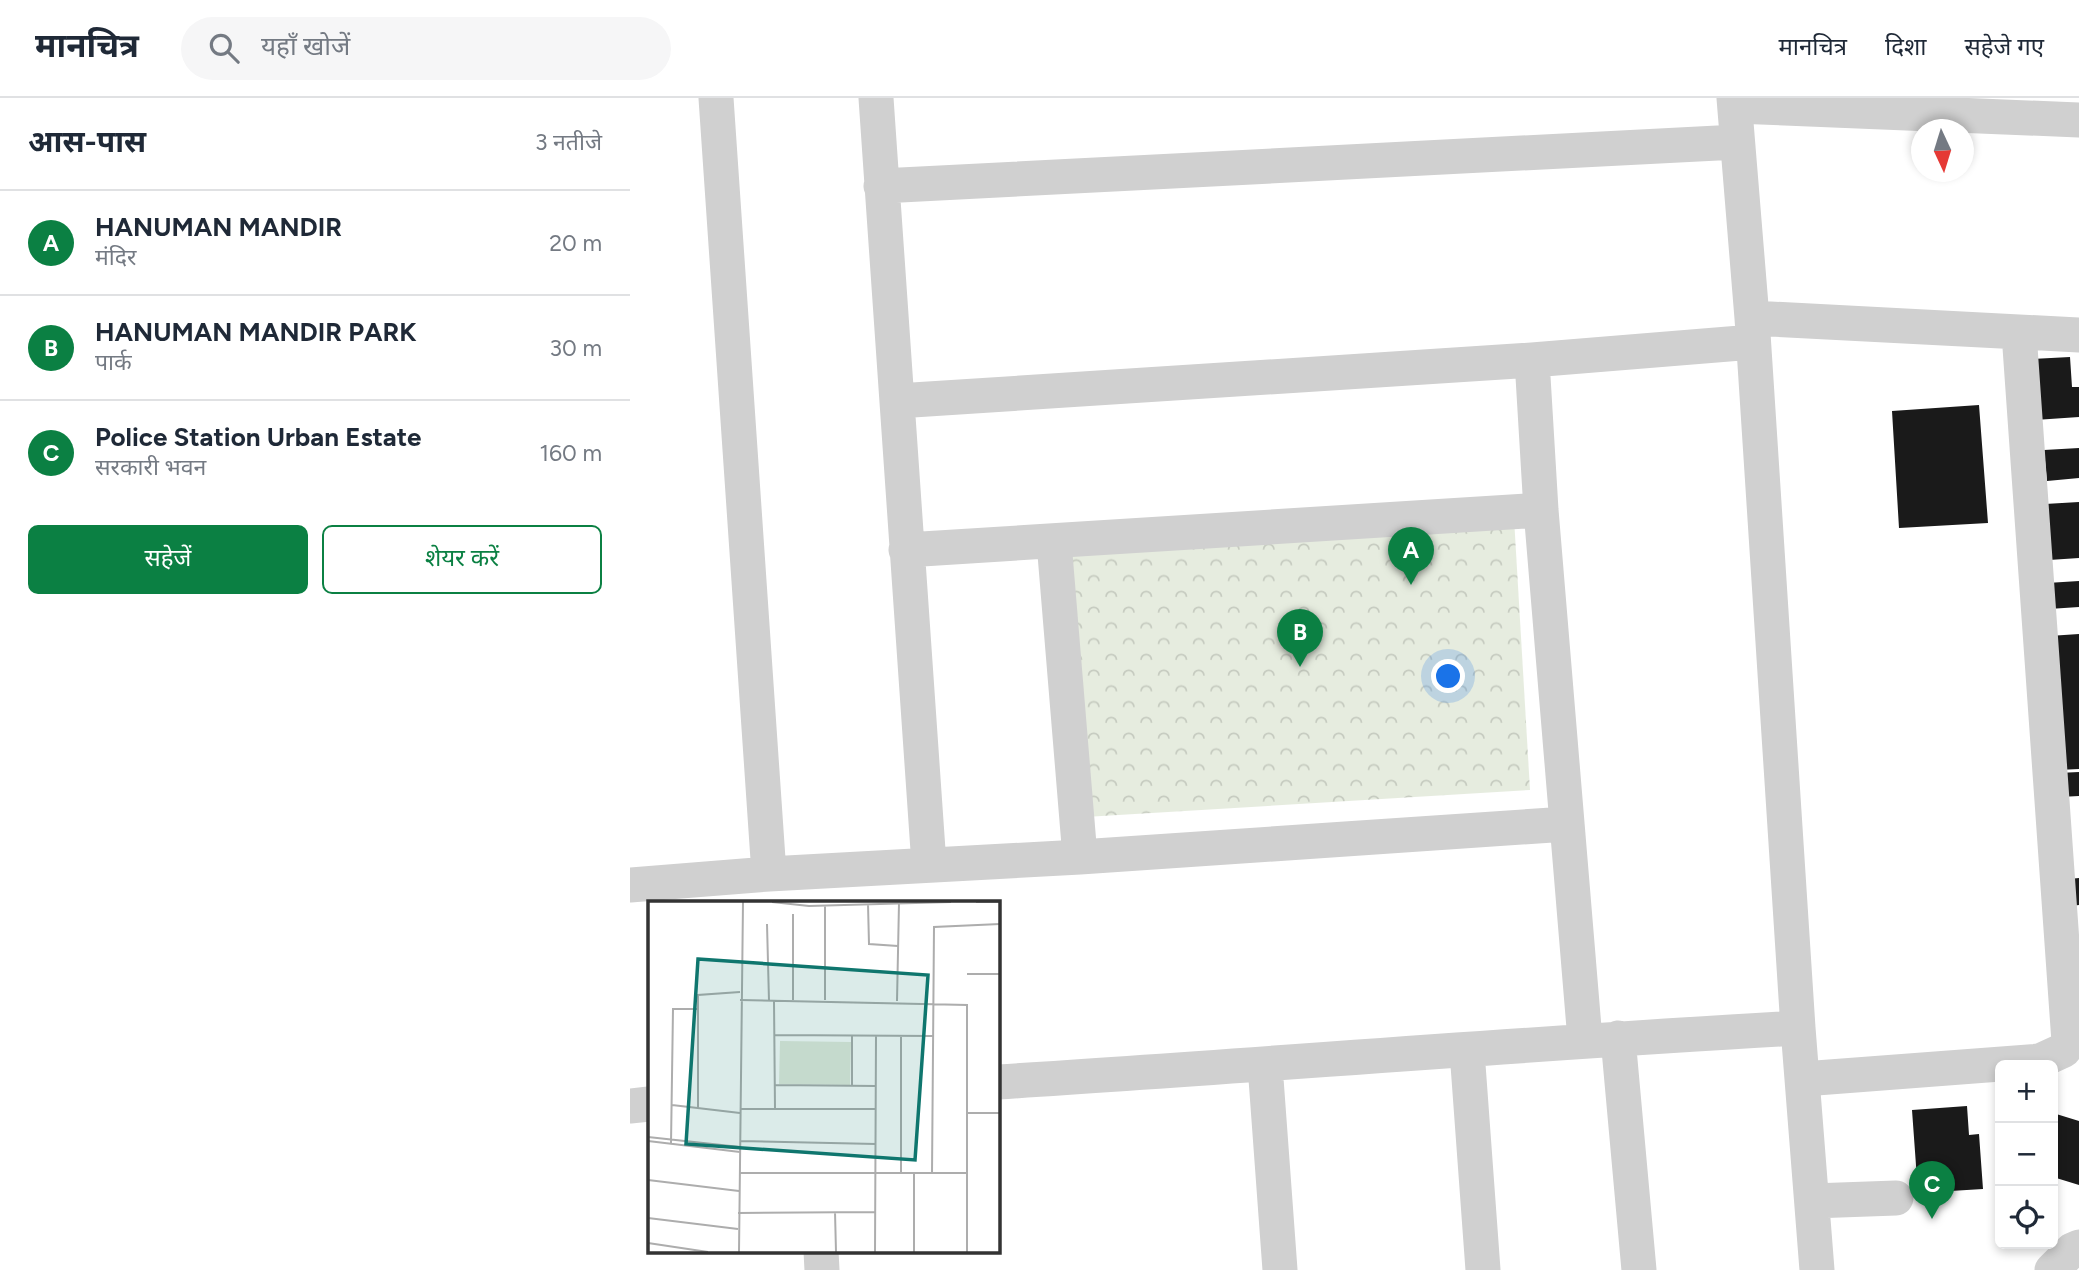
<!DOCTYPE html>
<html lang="hi">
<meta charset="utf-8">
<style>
:root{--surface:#fff;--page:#f6f6f7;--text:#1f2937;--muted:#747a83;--line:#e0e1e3;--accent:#0b8043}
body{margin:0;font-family:Figtree,"Noto Sans Devanagari",sans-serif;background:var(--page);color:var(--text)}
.controls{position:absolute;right:21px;bottom:21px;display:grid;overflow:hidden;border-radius:10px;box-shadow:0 4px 10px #0003}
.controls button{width:63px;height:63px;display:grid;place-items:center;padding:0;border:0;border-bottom:2px solid var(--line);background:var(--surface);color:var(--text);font:35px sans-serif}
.compass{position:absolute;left:1281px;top:21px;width:63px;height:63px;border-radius:50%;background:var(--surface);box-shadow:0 4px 10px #0003;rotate:176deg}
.you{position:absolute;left:819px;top:579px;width:24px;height:24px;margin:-18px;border:5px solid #fff;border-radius:50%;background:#1a73e8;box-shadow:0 0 0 10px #1a73e833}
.badge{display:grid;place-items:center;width:46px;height:46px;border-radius:50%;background:var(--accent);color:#fff;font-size:23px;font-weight:700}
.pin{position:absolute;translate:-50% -58px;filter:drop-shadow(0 2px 4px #0008)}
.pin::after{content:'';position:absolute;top:37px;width:24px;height:21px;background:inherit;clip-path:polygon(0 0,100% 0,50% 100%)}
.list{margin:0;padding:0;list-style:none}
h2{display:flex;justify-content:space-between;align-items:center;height:91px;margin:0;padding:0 28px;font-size:30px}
h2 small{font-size:23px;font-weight:400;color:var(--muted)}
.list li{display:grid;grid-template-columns:46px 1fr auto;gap:21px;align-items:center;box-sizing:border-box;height:105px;padding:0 28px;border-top:2px solid var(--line)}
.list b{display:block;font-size:26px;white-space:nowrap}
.list p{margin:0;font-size:23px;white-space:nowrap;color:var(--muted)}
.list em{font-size:23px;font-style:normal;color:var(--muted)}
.actions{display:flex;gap:14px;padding:21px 28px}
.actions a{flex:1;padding:16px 0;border:2px solid var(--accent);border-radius:10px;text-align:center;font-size:24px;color:var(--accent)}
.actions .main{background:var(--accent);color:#fff}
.icon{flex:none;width:38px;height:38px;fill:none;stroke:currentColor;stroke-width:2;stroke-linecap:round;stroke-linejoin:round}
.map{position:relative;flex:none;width:1449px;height:1172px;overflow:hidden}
header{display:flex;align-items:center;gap:42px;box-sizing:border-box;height:98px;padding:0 35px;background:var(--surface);border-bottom:2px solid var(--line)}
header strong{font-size:33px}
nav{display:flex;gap:38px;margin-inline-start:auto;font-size:24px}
.search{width:490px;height:63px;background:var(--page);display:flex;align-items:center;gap:18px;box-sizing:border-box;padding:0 24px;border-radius:38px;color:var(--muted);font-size:26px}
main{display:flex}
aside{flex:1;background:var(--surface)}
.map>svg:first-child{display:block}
.forest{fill:url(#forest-crowns)}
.building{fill:#1a1a1a}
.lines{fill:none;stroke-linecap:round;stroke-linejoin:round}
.minor{stroke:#d0d0d0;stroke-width:35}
.inset-road{fill:none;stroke:#adadad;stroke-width:2}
.view{fill:#0f766e;fill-opacity:0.15;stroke:#0f766e;stroke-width:3.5}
.inset-edge{fill:none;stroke:#333;stroke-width:3.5}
</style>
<header>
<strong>मानचित्र</strong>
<div class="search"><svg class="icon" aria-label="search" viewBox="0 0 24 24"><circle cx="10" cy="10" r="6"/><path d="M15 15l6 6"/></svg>यहाँ खोजें</div>
<nav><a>मानचित्र</a><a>दिशा</a><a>सहेजे गए</a></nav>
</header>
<main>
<aside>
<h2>आस-पास<small>3 नतीजे</small></h2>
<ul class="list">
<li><span class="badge">A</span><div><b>HANUMAN MANDIR</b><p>मंदिर</p></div><em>20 m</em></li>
<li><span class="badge">B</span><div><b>HANUMAN MANDIR PARK</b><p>पार्क</p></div><em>30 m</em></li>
<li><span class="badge">C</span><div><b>Police Station Urban Estate</b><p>सरकारी भवन</p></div><em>160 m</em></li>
</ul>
<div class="actions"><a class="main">सहेजें</a><a>शेयर करें</a></div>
</aside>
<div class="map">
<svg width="1449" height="1172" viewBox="0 0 1449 1172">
<defs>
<pattern id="forest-crowns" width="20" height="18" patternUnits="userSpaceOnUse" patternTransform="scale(1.75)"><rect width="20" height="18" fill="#e6ecdf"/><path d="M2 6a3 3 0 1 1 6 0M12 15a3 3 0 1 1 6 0" fill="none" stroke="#c6cbc0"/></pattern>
</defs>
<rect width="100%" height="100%" fill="#fff"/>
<path class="forest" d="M884,420L900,692L455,719L439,447Z"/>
<path class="building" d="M1440,259L1442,289H1449V319L1405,322L1401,261Z
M1349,307L1358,425L1269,430L1262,313Z
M1449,350V380L1417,383L1414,352Z
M1449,404V460L1419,462L1415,406Z
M1449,483V509L1419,511L1417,485Z
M1449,536V671L1428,672L1419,538Z
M1449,674V698L1430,699L1428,675Z
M1449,780V807L1441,808L1439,781Z
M1337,1008L1339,1037L1349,1036L1353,1091L1288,1095L1282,1012Z
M1423,1015L1449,1023V1087L1423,1079Z"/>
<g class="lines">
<path class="minor" d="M86,0L139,776
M246,0L299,767
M1104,0L1122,220L1168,930L1187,1172
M1105,8L1449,22
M251,88L1107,44
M1122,220L1449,237
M902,262L911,412L955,942
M267,303L902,262L1123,244
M424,444L450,759
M276,452L911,412
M0,787L139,776L450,759L937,726
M988,940L1009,1172
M837,953L853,1172
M635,967L650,1172
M1173,981L1410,963L1434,952L1439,944L1389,235
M368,984C634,967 901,945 1168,930
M0,1008L19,1006
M1182,1103L1266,1100
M191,1153L192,1172
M1422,1172L1442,1152L1449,1149"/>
</g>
<g transform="translate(18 803)">
<rect width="352" height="352" fill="#fff"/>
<path d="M132,140L203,141L202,184L131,183Z" fill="#e6ecdf"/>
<path class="inset-road" d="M124,1L161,5L303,1M328,1H352M220,3L221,43L250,45M177,5V99M145,13V99M119,23L121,100M319,73H352M92,99L319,104V351M126,100L127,208M249,100L251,2M126,134L285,135M204,134V184M127,184L228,185M24,204L92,212M50,207V94L92,91M92,208H228M319,212H352M0,236L92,246M0,240L92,251M92,240L228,243M23,243L25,108H50M92,272H319M253,273V135M266,273V351M284,273L286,26L352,23M0,279L91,290M187,311L188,351M90,312L227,311M0,317L90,328M0,342L60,351M91,351L95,1M227,351L228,135"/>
<path class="view" d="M50,58L280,74L267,259L38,243Z"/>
<rect width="352" height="352" class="inset-edge"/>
</g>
</svg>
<div class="controls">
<button>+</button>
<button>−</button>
<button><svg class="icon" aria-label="locate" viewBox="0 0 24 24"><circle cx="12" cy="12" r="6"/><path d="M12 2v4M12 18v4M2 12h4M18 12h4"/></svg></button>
</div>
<svg class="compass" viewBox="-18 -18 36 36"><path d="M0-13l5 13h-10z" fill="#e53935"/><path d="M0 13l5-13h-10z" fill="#747a83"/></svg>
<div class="you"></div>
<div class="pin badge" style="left:781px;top:487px">A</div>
<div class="pin badge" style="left:670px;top:569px">B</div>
<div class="pin badge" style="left:1302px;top:1121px">C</div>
</div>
</main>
